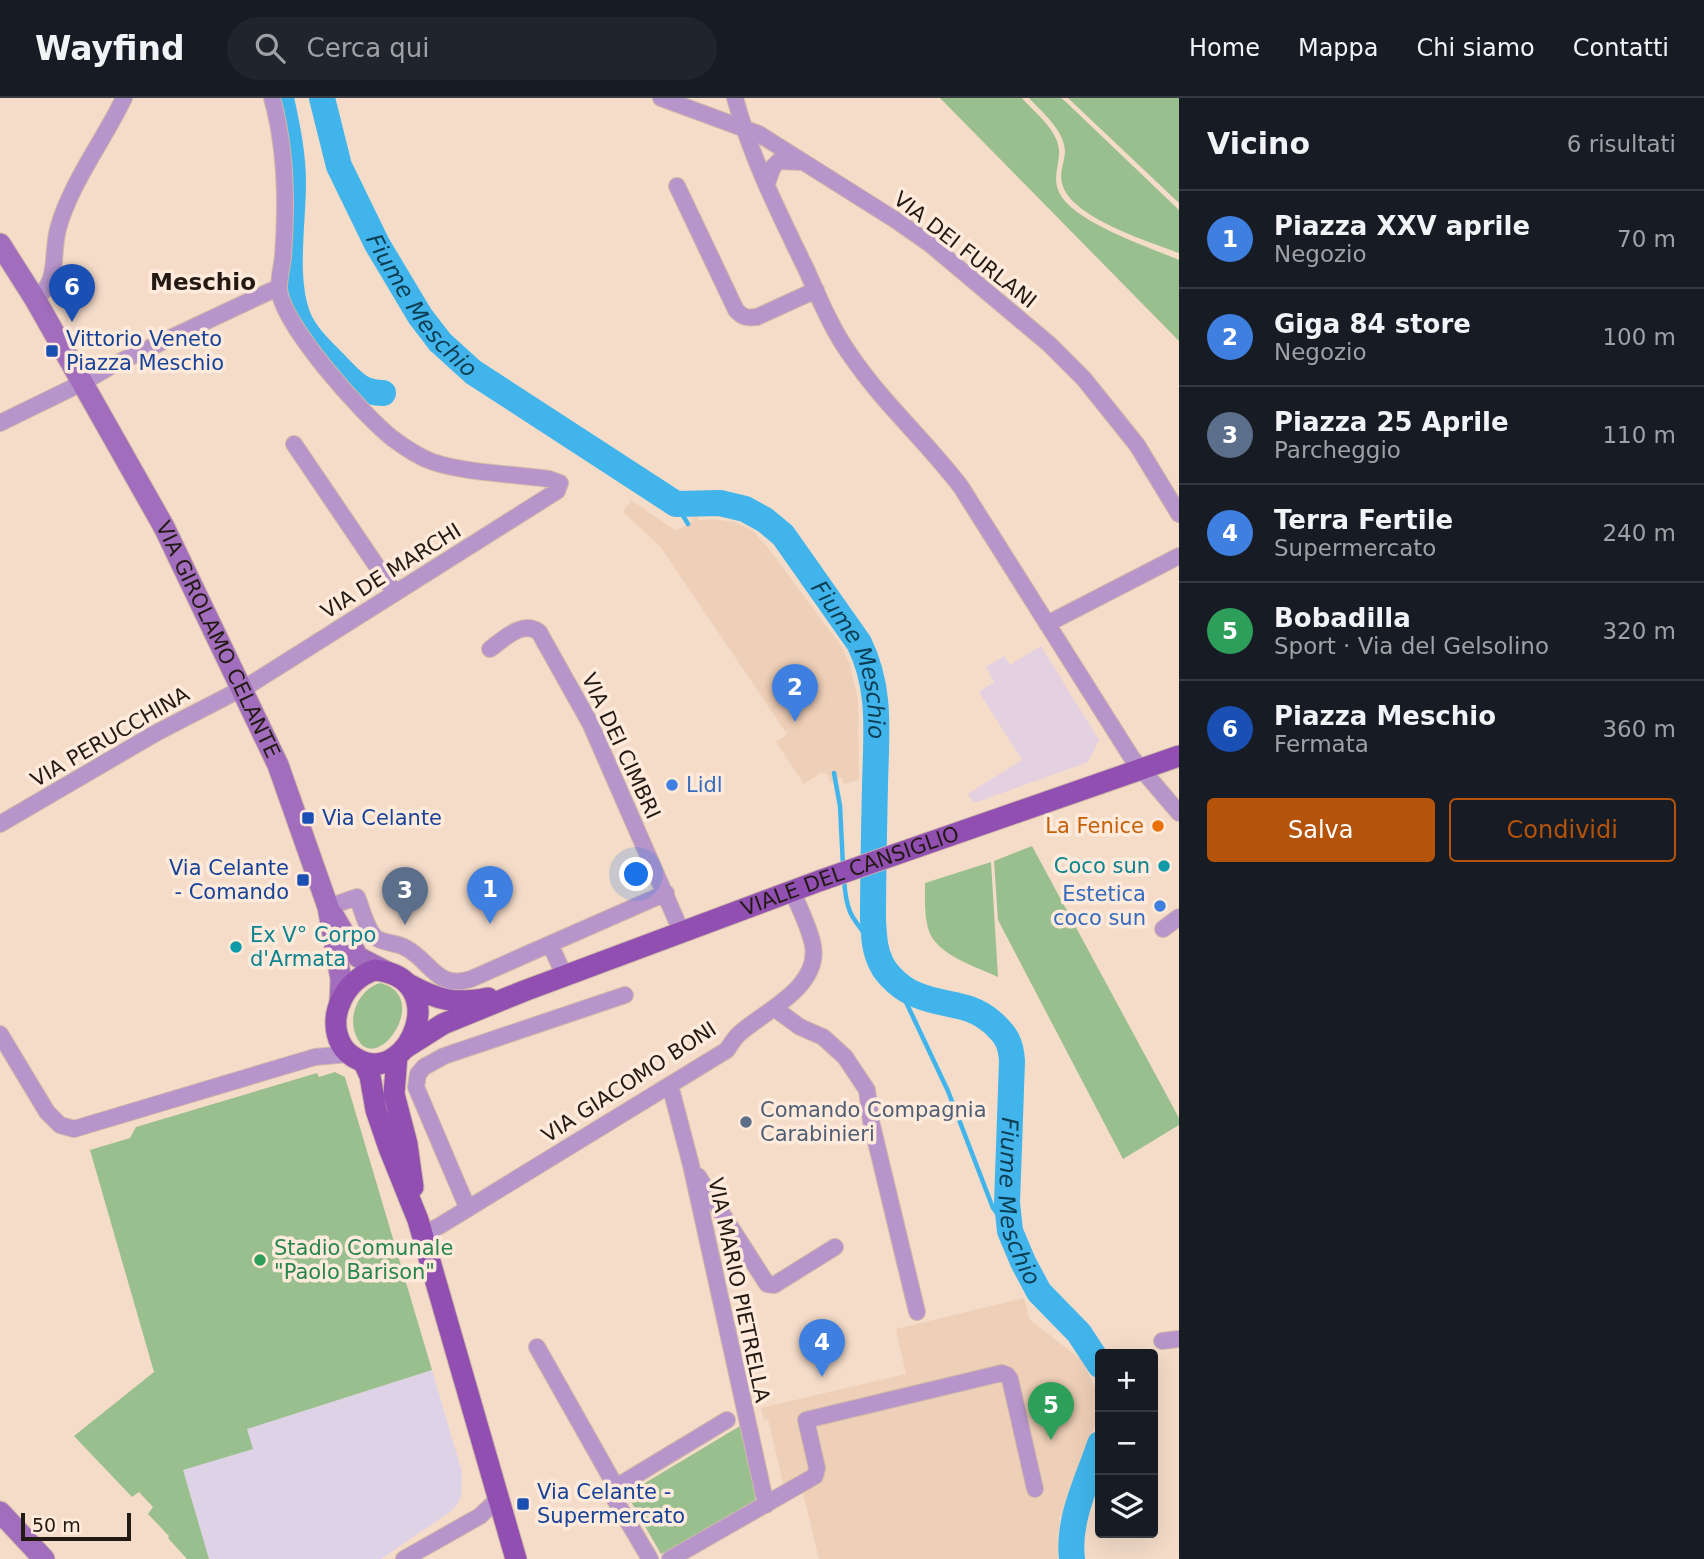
<!DOCTYPE html>
<html lang="it">
<meta charset="utf-8">
<style>
:root{--surface:#171b24;--page:#20242c;--text:#f1f3f6;--muted:#9ea1a6;--line:#363941;--accent:#b45309}
body{margin:0;font-family:"DejaVu Sans",sans-serif;background:var(--page);color:var(--text)}
.controls{position:absolute;right:21px;bottom:21px;display:grid;overflow:hidden;border-radius:7px;box-shadow:0 7px 28px #0002}
.controls button{width:63px;height:63px;display:grid;place-items:center;padding:0;border:0;border-bottom:2px solid var(--line);background:var(--surface);color:var(--text);font:35px sans-serif}
.scale{position:absolute;left:21px;bottom:18px;width:110px;box-sizing:border-box;padding-left:7px;border:4px solid #231a13;border-top:0;font-size:19px;line-height:24px;white-space:nowrap;color:#231a13;-webkit-text-stroke:5px #ffeadb;paint-order:stroke}
.you{position:absolute;left:637px;top:777px;width:24px;height:24px;margin:-18px;border:5px solid #fff;border-radius:50%;background:#1a73e8;box-shadow:0 0 0 10px #1a73e833}
.badge{display:grid;place-items:center;width:46px;height:46px;border-radius:50%;background:var(--accent);color:#fff;font-size:23px;font-weight:700}
.pin{position:absolute;translate:-50% -58px;filter:drop-shadow(0 2px 4px #0008)}
.pin::after{content:'';position:absolute;top:37px;width:24px;height:21px;background:inherit;clip-path:polygon(0 0,100% 0,50% 100%)}
.list{margin:0;padding:0;list-style:none}
h2{display:flex;justify-content:space-between;align-items:center;height:91px;margin:0;padding:0 28px;font-size:30px}
h2 small{font-size:23px;font-weight:400;color:var(--muted)}
.list li{display:grid;grid-template-columns:46px 1fr auto;gap:21px;align-items:center;box-sizing:border-box;height:98px;padding:0 28px;border-top:2px solid var(--line)}
.list b{display:block;font-size:26px;white-space:nowrap}
.list p{margin:0;font-size:23px;white-space:nowrap;color:var(--muted)}
.list em{font-size:23px;font-style:normal;color:var(--muted)}
.actions{display:flex;gap:14px;padding:21px 28px}
.actions a{flex:1;padding:16px 0;border:2px solid var(--accent);border-radius:7px;text-align:center;font-size:24px;color:var(--accent)}
.actions .main{background:var(--accent);color:#fff}
.icon{flex:none;width:38px;height:38px;fill:none;stroke:currentColor;stroke-width:2;stroke-linecap:round;stroke-linejoin:round}
.map{position:relative;flex:none;width:1179px;height:1461px;overflow:hidden}
header{display:flex;align-items:center;gap:42px;box-sizing:border-box;height:98px;padding:0 35px;background:var(--surface);border-bottom:2px solid var(--line)}
header strong{font-size:33px}
nav{display:flex;gap:38px;margin-inline-start:auto;font-size:24px}
.search{width:490px;height:63px;background:var(--page);display:flex;align-items:center;gap:18px;box-sizing:border-box;padding:0 24px;border-radius:38px;color:var(--muted);font-size:26px}
main{display:flex}
aside{flex:1;background:var(--surface)}
.map>svg:first-child{display:block}
.commercial{fill:#e3d1e1}
.built{fill:#eecfb7}
.education{fill:#ded2e6}
.green{fill:#9abf8e}
.lines{fill:none;stroke-linecap:round;stroke-linejoin:round}
.stream{stroke:#41b5eb;stroke-width:4.5}
.river{stroke:#41b5eb;stroke-width:26}
.street-casing{stroke:#cfb9a8;stroke-width:18}
.secondary-casing{stroke:#cfb9a8;stroke-width:23}
.primary-casing{stroke:#cfb9a8;stroke-width:23}
.street{stroke:#b795ca;stroke-width:16}
.secondary{stroke:#a16dbc;stroke-width:21}
.primary{stroke:#914fb1;stroke-width:21}
.transit-dot{fill:#1a4fb4;stroke:#ffeadb;stroke-width:2.5}
.shop-dot{fill:#3f7fe0;stroke:#ffeadb;stroke-width:2.5}
.food-dot{fill:#e8710a;stroke:#ffeadb;stroke-width:2.5}
.culture-dot{fill:#0f9aa8;stroke:#ffeadb;stroke-width:2.5}
.service-dot{fill:#5c6f8a;stroke:#ffeadb;stroke-width:2.5}
.leisure-dot{fill:#2e9e5b;stroke:#ffeadb;stroke-width:2.5}
.labels{text-anchor:middle;dominant-baseline:central;stroke-width:7;stroke-linejoin:round;paint-order:stroke}
.street-label{font-size:21px;fill:#231a13;stroke:#ffeadb}
.transit-label{font-size:21px;fill:#164399;stroke:#ffeadb;text-anchor:start}
.shop-label{font-size:21px;fill:#366cbe;stroke:#ffeadb;text-anchor:start}
.food-label{font-size:21px;fill:#c56008;stroke:#ffeadb;text-anchor:end}
.culture-label{font-size:21px;fill:#0d838f;stroke:#ffeadb;text-anchor:end}
.service-label{font-size:21px;fill:#4e5e75;stroke:#ffeadb;text-anchor:start}
.leisure-label{font-size:21px;fill:#27864d;stroke:#ffeadb;text-anchor:start}
.neighbourhood-label{font-size:23px;font-weight:bold;fill:#231a13;stroke:#ffeadb}
.water-label{font-size:23px;font-style:italic;fill:#0b3d53;stroke:#ffeadb}
</style>
<header>
<strong>Wayfind</strong>
<div class="search"><svg class="icon" aria-label="search" viewBox="0 0 24 24"><circle cx="10" cy="10" r="6"/><path d="M15 15l6 6"/></svg>Cerca qui</div>
<nav><a>Home</a><a>Mappa</a><a>Chi siamo</a><a>Contatti</a></nav>
</header>
<main>
<div class="map">
<svg width="1179" height="1461" viewBox="0 0 1179 1461">
<rect width="100%" height="100%" fill="#f5dcc9"/>
<path class="commercial" d="M1041,548L1099,642L1088,664L974,705L968,696L1022,662L979,594L994,584L986,569L1004,558L1010,567Z"/>
<path class="built" d="M631,402L676,433L693,423L689,412L694,409L699,422L713,421L734,424L752,432L769,451L842,549L850,567L858,603L859,682L844,686L841,679L830,685L828,676L821,675L804,686L776,644L787,636L660,448L623,414Z
M1024,1200L1030,1222L1082,1262L1097,1294L1096,1323L1066,1418L1059,1419L1061,1429L1058,1437V1461H819L803,1395L787,1402L768,1321L764,1322L761,1310L906,1276L896,1231Z"/>
<path class="education" d="M432,1272L462,1374L461,1398L457,1407L450,1414L381,1461H209L182,1372L252,1351L246,1331Z"/>
<path class="green" d="M940,0H1022C1034,14 1058,32 1059,52C1060,67 1052,79 1059,94C1072,124 1149,149 1179,162V243Z
M1029,0H1061L1066,4L1179,112V155C1150,144 1069,119 1062,85C1059,74 1065,63 1065,53C1064,32 1042,14 1029,0Z
M1068,0H1179V105Z
M1032,748L1179,1020V1027L1123,1061L998,822L994,763Z
M991,764L998,879C975,868 935,857 928,830C924,815 925,800 925,785Z
M380,885C434,898 375,982 356,938C347,917 360,891 380,885Z
M335,974L345,979L432,1272L247,1331L253,1351L183,1372L209,1461H187L168,1440L169,1438L148,1416L153,1409L139,1394L132,1399L74,1338L154,1274L90,1052L130,1040L136,1029L317,975L319,979Z
M740,1328L756,1397L754,1406L661,1456L630,1402V1394Z"/>
<g class="lines">
<path class="stream" d="M676,406L688,426
M834,675L840,708L843,768
M844,780C846,816 852,820 874,847
M897,885L948,993L993,1110L1010,1133"/>
<g class="river">
<path d="M281,0C287,28 293,56 293,85C293,125 283,181 298,219C306,239 324,254 338,269C353,284 361,295 383,295"/>
<path id="s1" d="M322,0L339,68L377,146L420,218L440,244L473,274L676,406L720,405L745,411L765,422L783,437L859,545C882,591 876,637 875,687C874,732 873,777 873,822C874,837 874,851 881,865C887,878 903,892 917,897C945,909 968,903 993,925C1006,937 1011,945 1012,963L1007,1105L1010,1133L1023,1164L1039,1194L1079,1235L1100,1267"/>
<path d="M1072,1461C1067,1422 1088,1382 1100,1346"/>
</g>
<defs>
<path id="street" d="M661,0L759,36L897,123L930,146L1049,246L1084,281L1137,347L1179,416
M735,0C751,60 780,117 807,173C820,202 832,232 851,258C883,305 927,344 961,389L1132,660L1179,715
M767,85L773,69L779,63L802,64
M677,88L736,212C743,220 748,220 757,219L816,192
M35,201C60,184 51,158 58,131C70,86 104,42 124,0
M0,325L82,285L113,267L279,189
M294,346L395,495
M1047,526L1179,458
M490,551C504,541 522,522 539,534L590,625L682,835
M0,726L156,635L251,586L557,393L560,385L549,381C514,376 466,375 433,364C419,359 404,349 392,340C363,317 280,225 279,190C279,179 282,168 283,158C287,106 286,50 272,0
M328,809L357,799C362,811 366,830 375,839C383,846 397,844 406,850C431,863 436,892 471,881L550,846L565,879
M1163,831L1179,819
M550,846L666,795
M774,910L800,929L823,939L845,959L867,992L871,1023L917,1214
M0,936L47,1014L60,1027L74,1031L315,959L349,956
M670,987L691,1067L766,1407
M698,1078L767,1186L774,1187L835,1149
M468,1111L416,989L418,976L424,969L444,958L625,897
M422,1137L441,1127L727,952C731,946 735,939 740,935C765,913 820,889 813,848C810,830 799,810 792,792
M1162,1243L1179,1241
M537,1249L616,1389
M404,1461L480,1418L499,1400
M650,1461L614,1400L613,1392L616,1389L727,1322
M670,1461L815,1378L817,1370L806,1322L1002,1275L1007,1277L1010,1281L1035,1391"/>
<g id="secondary">
<path id="s2" d="M0,146L35,201L164,429L278,667L328,809L341,881L340,905"/>
<path d="M333,817L358,859L387,874"/>
<path d="M0,1414L44,1461"/>
</g>
<g id="primary">
<path d="M375,872C453,880 410,985 361,963C352,959 345,954 341,946C326,917 346,881 375,872Z"/>
<path d="M410,887C440,903 455,906 488,900"/>
<path id="s3" d="M405,950L443,926L524,893L819,783L1179,658"/>
<path d="M397,958L394,996L407,1046L413,1089"/>
<path d="M364,965L370,978L376,1012L389,1050L418,1122L516,1461"/>
</g>
</defs>
<use href="#street" class="street-casing"/>
<use href="#secondary" class="secondary-casing"/>
<use href="#primary" class="primary-casing"/>
<use href="#street" class="street"/>
<use href="#secondary" class="secondary"/>
<use href="#primary" class="primary"/>
</g>
<g class="transit-dot">
<rect x="45" y="246" width="14" height="14" rx="3.5"/>
<rect x="301" y="713" width="14" height="14" rx="3.5"/>
<rect x="296" y="775" width="14" height="14" rx="3.5"/>
<rect x="516" y="1399" width="14" height="14" rx="3.5"/>
</g>
<g class="shop-dot">
<circle cx="672" cy="687" r="7"/>
<circle cx="1160" cy="808" r="7"/>
</g>
<circle class="food-dot" cx="1158" cy="728" r="7"/>
<g class="culture-dot">
<circle cx="1164" cy="768" r="7"/>
<circle cx="236" cy="849" r="7"/>
</g>
<circle class="service-dot" cx="746" cy="1024" r="7"/>
<circle class="leisure-dot" cx="260" cy="1162" r="7"/>
<g class="labels">
<g class="street-label">
<text transform="translate(965 152) rotate(38)">VIA DEI FURLANI</text>
<text transform="translate(391 473) rotate(-32)">VIA DE MARCHI</text>
<text stroke="none"><textPath href="#s2" startOffset="452">VIA GIROLAMO CELANTE</textPath></text>
<text transform="translate(110 639) rotate(-30)">VIA PERUCCHINA</text>
<text transform="translate(621 648) rotate(65)">VIA DEI CIMBRI</text>
<text stroke="none"><textPath href="#s3" startOffset="480">VIALE DEL CANSIGLIO</textPath></text>
<text transform="translate(629 984) rotate(-33)">VIA GIACOMO BONI</text>
<text transform="translate(739 1192) rotate(78)">VIA MARIO PIETRELLA</text>
</g>
<g class="transit-label">
<text x="66" y="241">Vittorio Veneto<tspan x="66" dy="24">Piazza Meschio</tspan></text>
<text x="322" y="720">Via Celante</text>
<text x="289" y="770" text-anchor="end">Via Celante<tspan x="289" dy="24">- Comando</tspan></text>
<text x="537" y="1394">Via Celante -<tspan x="537" dy="24">Supermercato</tspan></text>
</g>
<g class="shop-label">
<text x="686" y="687">Lidl</text>
<text x="1146" y="796" text-anchor="end">Estetica<tspan x="1146" dy="24">coco sun</tspan></text>
</g>
<g class="food-label">
<text x="1144" y="728">La Fenice</text>
</g>
<g class="culture-label">
<text x="1150" y="768">Coco sun</text>
<text x="250" y="837" text-anchor="start">Ex V° Corpo<tspan x="250" dy="24">d'Armata</tspan></text>
</g>
<g class="service-label">
<text x="760" y="1012">Comando Compagnia<tspan x="760" dy="24">Carabinieri</tspan></text>
</g>
<g class="leisure-label">
<text x="274" y="1150">Stadio Comunale<tspan x="274" dy="24">"Paolo Barison"</tspan></text>
</g>
<g class="neighbourhood-label">
<text x="203" y="184">Meschio</text>
</g>
<g class="water-label">
<text stroke="none"><textPath href="#s1" startOffset="233">Fiume Meschio</textPath></text>
<text stroke="none"><textPath href="#s1" startOffset="821">Fiume Meschio</textPath></text>
<text stroke="none"><textPath href="#s1" startOffset="1449">Fiume Meschio</textPath></text>
</g>
</g>
</svg>
<div class="controls">
<button>+</button>
<button>−</button>
<button><svg class="icon" aria-label="layers" viewBox="0 0 24 24"><path d="M12 4l9 5-9 5-9-5zM3 14l9 5 9-5"/></svg></button>
</div>
<div class="scale">50 m</div>
<div class="you"></div>
<div class="pin badge" style="left:490px;top:826px;background:#3f7fe0">1</div>
<div class="pin badge" style="left:795px;top:624px;background:#3f7fe0">2</div>
<div class="pin badge" style="left:405px;top:827px;background:#5c6f8a">3</div>
<div class="pin badge" style="left:822px;top:1279px;background:#3f7fe0">4</div>
<div class="pin badge" style="left:1051px;top:1342px;background:#2e9e5b">5</div>
<div class="pin badge" style="left:72px;top:224px;background:#1a4fb4">6</div>
</div>
<aside>
<h2>Vicino<small>6 risultati</small></h2>
<ul class="list">
<li><span class="badge" style="background:#3f7fe0">1</span><div><b>Piazza XXV aprile</b><p>Negozio</p></div><em>70 m</em></li>
<li><span class="badge" style="background:#3f7fe0">2</span><div><b>Giga 84 store</b><p>Negozio</p></div><em>100 m</em></li>
<li><span class="badge" style="background:#5c6f8a">3</span><div><b>Piazza 25 Aprile</b><p>Parcheggio</p></div><em>110 m</em></li>
<li><span class="badge" style="background:#3f7fe0">4</span><div><b>Terra Fertile</b><p>Supermercato</p></div><em>240 m</em></li>
<li><span class="badge" style="background:#2e9e5b">5</span><div><b>Bobadilla</b><p>Sport · Via del Gelsolino</p></div><em>320 m</em></li>
<li><span class="badge" style="background:#1a4fb4">6</span><div><b>Piazza Meschio</b><p>Fermata</p></div><em>360 m</em></li>
</ul>
<div class="actions"><a class="main">Salva</a><a>Condividi</a></div>
</aside>
</main>
